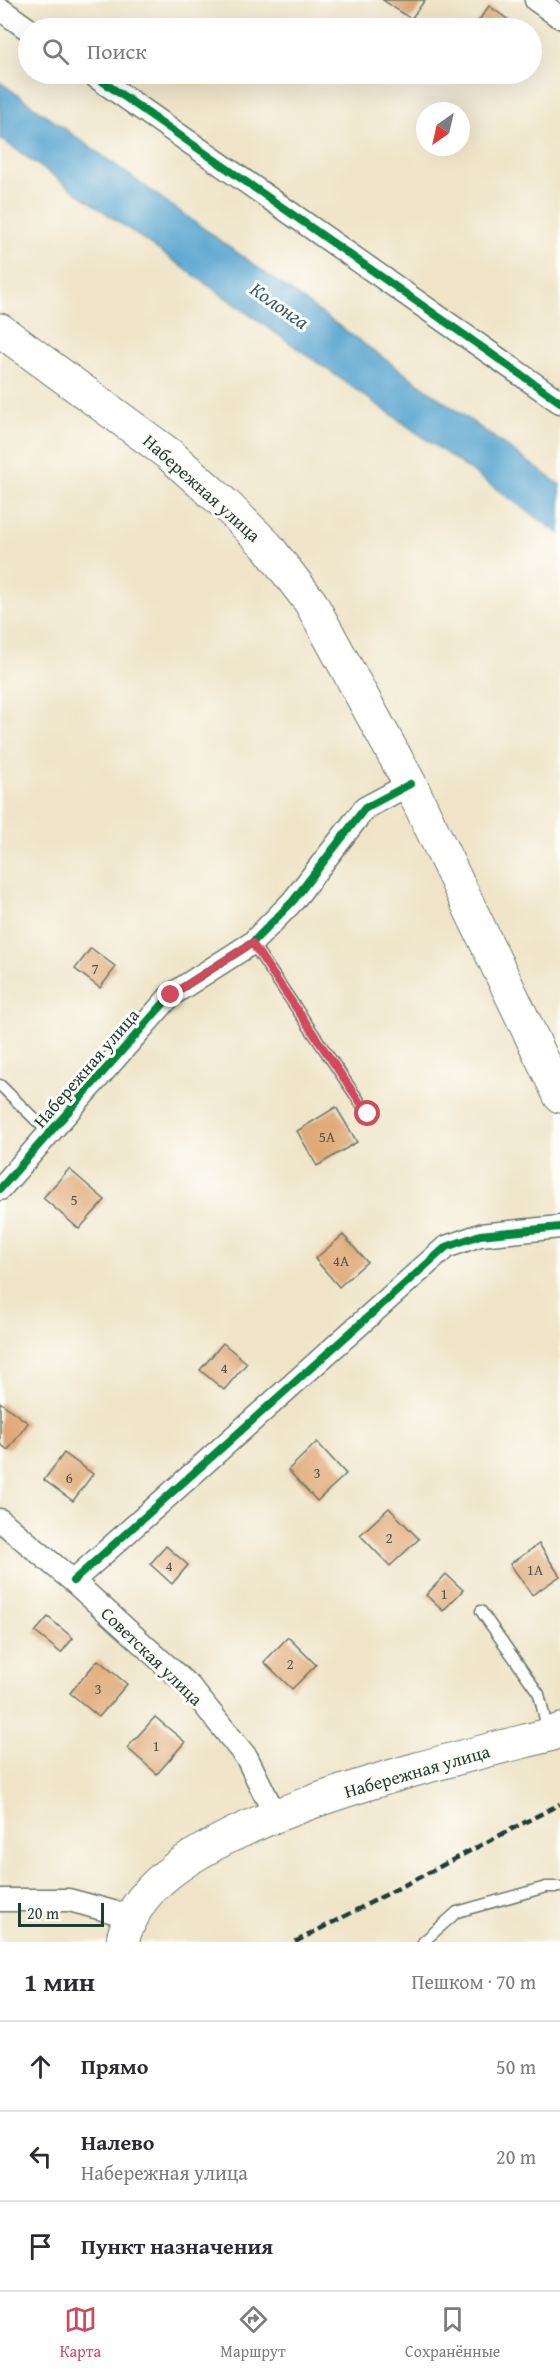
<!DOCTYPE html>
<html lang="ru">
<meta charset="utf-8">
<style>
:root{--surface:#fff;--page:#f2f2f3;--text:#2b2b33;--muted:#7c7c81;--line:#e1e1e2;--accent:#d1495b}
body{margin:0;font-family:"Gentium Book Plus",serif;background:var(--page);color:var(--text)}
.compass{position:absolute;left:416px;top:102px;width:54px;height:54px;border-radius:50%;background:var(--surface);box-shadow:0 6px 24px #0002;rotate:214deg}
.scale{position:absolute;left:18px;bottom:15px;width:86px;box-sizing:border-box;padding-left:6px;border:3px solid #1f3d34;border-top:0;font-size:16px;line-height:21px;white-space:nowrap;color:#1f3d34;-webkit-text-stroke:4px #fdfcf7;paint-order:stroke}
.stop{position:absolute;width:18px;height:18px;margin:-14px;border:4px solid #d1495b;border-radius:50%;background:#fff}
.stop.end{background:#d1495b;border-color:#fff;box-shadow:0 2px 6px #0008}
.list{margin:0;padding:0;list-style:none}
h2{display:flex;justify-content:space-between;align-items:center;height:78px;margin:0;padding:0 24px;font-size:26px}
h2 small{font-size:20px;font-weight:400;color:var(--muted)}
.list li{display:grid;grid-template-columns:39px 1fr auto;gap:18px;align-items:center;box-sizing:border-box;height:90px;padding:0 24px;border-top:2px solid var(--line)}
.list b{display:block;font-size:22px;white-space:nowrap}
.list p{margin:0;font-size:20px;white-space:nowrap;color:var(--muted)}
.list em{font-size:20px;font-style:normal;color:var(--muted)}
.icon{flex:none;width:33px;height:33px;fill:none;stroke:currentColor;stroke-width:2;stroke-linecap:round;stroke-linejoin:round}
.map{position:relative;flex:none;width:560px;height:1942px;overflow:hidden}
.search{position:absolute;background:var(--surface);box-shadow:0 6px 24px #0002;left:18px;right:18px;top:18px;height:66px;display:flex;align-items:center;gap:15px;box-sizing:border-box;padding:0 21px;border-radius:33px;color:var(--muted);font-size:22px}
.sheet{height:348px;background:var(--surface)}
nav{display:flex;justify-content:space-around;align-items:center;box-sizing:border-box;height:84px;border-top:2px solid var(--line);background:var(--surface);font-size:16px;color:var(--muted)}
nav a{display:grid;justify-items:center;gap:3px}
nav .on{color:var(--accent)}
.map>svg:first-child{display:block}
.water{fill:#56a4cf;stroke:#3a7082;stroke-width:1.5}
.building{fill:#dfa977}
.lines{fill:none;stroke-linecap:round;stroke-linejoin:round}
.service-casing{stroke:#687768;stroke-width:13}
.minor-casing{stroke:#687768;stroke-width:25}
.trunk-casing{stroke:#687768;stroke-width:35}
.service{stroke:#fff;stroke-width:10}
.minor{stroke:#fff;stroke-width:22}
.trunk{stroke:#fff;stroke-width:33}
.rail{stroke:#1f3d34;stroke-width:4.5;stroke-dasharray:9 4.5;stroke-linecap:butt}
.cycleway-casing{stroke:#fdfcf7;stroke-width:11}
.cycleway{stroke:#00873e;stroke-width:8}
.route{stroke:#d1495b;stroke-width:8}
.labels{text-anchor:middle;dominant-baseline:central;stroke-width:6;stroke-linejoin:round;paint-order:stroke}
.number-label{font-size:15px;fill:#4f5845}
.street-label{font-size:18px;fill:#1f3d34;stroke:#fdfcf7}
.water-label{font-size:20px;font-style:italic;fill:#32616a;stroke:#fdfcf7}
</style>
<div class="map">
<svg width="560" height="1942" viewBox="0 0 560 1942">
<rect width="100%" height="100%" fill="#fdfcf7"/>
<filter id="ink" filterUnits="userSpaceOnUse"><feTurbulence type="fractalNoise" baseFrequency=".0167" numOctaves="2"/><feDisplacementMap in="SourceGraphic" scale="12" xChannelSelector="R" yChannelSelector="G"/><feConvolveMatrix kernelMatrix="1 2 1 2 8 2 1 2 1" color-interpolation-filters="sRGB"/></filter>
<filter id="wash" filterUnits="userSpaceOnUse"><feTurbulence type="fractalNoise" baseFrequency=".008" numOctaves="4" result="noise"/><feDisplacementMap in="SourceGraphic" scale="24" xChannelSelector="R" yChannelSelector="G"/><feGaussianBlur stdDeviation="1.35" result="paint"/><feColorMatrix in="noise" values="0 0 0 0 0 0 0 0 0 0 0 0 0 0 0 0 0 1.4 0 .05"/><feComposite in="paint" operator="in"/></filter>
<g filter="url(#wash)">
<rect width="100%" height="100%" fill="#efe4c8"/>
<path class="water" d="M0,82L560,485V534L0,138Z"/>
<g id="blocks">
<path class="building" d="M383,0H425L411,19Z
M489,6L520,28H473Z
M91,948L116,967L100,988L75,969Z
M336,1107L357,1142L317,1166L297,1131Z
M69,1169L105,1200L79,1229L43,1198Z
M343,1235L367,1262L339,1287L315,1259Z
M223,1343L247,1363L224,1390L200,1370Z
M0,1402L28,1423L8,1450L0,1444Z
M317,1442L346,1474L317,1501L288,1470Z
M64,1453L93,1474L73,1501L44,1480Z
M389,1508L419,1539L390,1566L360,1535Z
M539,1544L560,1576L532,1595L510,1564Z
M166,1546L188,1565L172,1584L150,1564Z
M446,1574L463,1590L443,1611L426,1595Z
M48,1617L73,1638L61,1653L35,1632Z
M288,1637L316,1665L292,1689L264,1662Z
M98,1660L127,1684L99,1717L70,1693Z
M155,1717L185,1742L157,1774L127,1748Z"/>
</g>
</g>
<g filter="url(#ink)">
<use href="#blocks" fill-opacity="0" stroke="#687768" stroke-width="1.5"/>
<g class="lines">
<defs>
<path id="service" d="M252,943L368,1114
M0,1085L49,1133
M481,1611L539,1694L548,1732
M423,1942L457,1912L546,1887H560"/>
<path id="minor" d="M536,0L560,17
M0,9L28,29
M92,74L560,402
M0,1189L171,995L252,943L293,901L365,808L410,784
M0,1520L73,1581L190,1687L247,1758L275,1815
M73,1581L446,1247L480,1235L560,1227
M0,1900H69L132,1917"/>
<path id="trunk" d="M0,330L170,455L226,505L267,546L311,603L410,784L560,1096
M123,1942C123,1933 128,1925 132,1917C173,1821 452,1760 549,1735L560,1730"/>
</defs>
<use href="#service" class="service-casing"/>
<use href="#minor" class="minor-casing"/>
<use href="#trunk" class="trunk-casing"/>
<use href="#service" class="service"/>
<use href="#minor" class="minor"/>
<use href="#trunk" class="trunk"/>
<path class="rail" d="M295,1942L560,1804"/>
<defs>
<path id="cycleway" d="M92,74L560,402
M0,1189L171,995L252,943L293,901L365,808L410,784
M73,1581L446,1247L480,1235L560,1227"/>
</defs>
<use href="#cycleway" class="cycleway-casing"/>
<use href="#cycleway" class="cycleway"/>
</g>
</g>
<g class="lines" filter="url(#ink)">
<path class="route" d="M171,995L252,943L368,1114"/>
</g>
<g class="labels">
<g class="number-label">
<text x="95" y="968">7</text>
<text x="327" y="1136">5А</text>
<text x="74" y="1199">5</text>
<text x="341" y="1260">4А</text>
<text x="224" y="1367">4</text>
<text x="317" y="1472">3</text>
<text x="69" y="1477">6</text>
<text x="389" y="1537">2</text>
<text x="169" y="1565">4</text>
<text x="535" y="1569">1А</text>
<text x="444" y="1593">1</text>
<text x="290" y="1663">2</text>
<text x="98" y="1688">3</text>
<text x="156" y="1745">1</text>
</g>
<g class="street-label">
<text transform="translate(202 488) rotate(42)">Набережная улица</text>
<text transform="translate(86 1068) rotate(-49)">Набережная улица</text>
<text transform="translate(152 1656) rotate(44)">Советская улица</text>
<text transform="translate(417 1771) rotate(-16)">Набережная улица</text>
</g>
<g class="water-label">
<text transform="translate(280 305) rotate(35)">Колонга</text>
</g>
</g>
</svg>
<svg class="compass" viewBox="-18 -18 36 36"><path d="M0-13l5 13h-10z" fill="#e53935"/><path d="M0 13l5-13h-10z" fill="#7c7c81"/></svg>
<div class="scale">20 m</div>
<div class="stop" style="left:368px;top:1114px"></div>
<div class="stop end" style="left:171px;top:995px"></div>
<div class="search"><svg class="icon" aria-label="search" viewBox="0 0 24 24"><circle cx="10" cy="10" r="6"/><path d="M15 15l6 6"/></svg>Поиск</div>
</div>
<section class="sheet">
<h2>1 мин<small>Пешком · 70 m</small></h2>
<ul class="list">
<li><svg class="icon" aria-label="ahead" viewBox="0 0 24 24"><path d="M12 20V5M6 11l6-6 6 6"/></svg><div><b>Прямо</b></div><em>50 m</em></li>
<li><svg class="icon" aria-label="left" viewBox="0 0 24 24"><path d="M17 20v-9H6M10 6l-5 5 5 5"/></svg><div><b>Налево</b><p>Набережная улица</p></div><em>20 m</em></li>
<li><svg class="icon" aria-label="arrive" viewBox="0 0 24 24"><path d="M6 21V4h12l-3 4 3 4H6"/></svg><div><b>Пункт назначения</b></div></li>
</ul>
</section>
<nav>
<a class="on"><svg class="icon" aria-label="map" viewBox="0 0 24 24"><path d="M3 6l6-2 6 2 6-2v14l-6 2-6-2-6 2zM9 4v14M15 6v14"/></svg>Карта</a>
<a><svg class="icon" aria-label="directions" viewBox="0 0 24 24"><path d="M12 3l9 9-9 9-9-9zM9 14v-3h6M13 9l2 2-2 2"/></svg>Маршрут</a>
<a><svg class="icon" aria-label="saved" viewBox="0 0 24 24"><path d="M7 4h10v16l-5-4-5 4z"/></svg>Сохранённые</a>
</nav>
